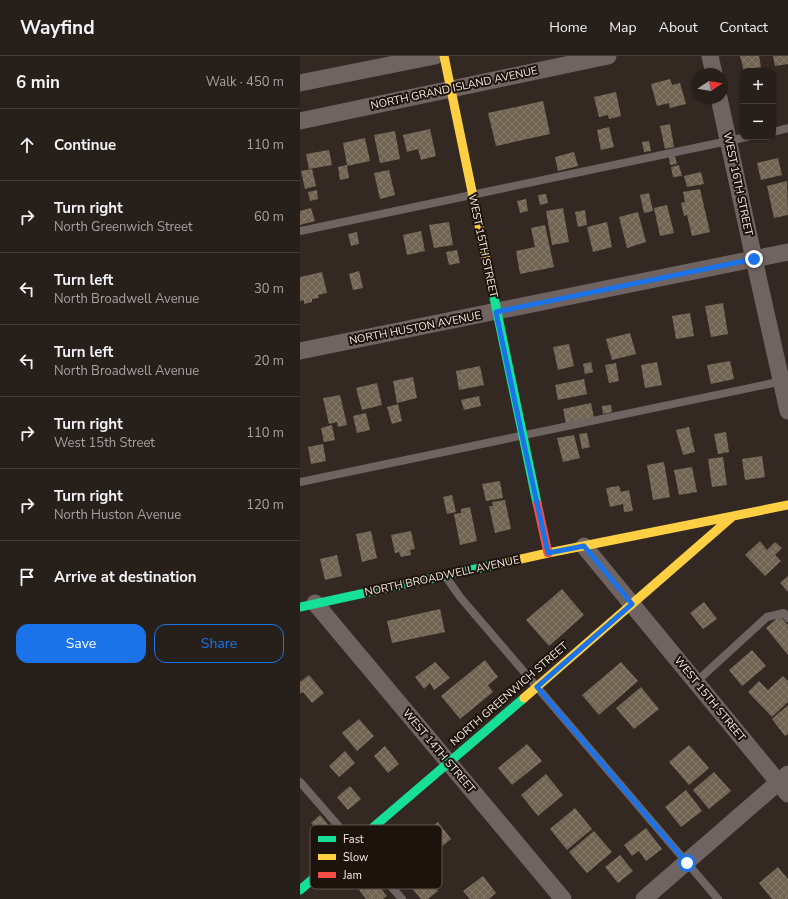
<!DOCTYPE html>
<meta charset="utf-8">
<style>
:root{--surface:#271f1a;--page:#332c27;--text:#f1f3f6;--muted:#a4a2a2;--line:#433d39;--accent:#1a73e8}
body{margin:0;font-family:"Nunito Sans",sans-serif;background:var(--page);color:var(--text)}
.controls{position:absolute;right:12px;top:12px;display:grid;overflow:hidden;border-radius:8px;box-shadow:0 1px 3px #0004}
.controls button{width:36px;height:36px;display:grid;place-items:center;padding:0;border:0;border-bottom:1px solid var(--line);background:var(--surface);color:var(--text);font:20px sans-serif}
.compass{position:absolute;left:392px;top:12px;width:36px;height:36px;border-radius:50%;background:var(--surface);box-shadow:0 1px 3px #0004;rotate:78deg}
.stop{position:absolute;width:12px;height:12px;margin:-9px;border:3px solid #1a73e8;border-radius:50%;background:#fff}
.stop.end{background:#1a73e8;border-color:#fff;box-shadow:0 1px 4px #0008}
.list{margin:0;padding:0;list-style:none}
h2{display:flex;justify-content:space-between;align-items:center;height:52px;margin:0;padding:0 16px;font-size:17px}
h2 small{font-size:13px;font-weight:400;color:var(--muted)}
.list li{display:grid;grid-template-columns:26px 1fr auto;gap:12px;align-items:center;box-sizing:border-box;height:72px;padding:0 16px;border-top:1px solid var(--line)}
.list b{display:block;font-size:15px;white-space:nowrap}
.list p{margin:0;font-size:13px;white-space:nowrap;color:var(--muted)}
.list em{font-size:13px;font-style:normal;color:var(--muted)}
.actions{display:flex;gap:8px;padding:12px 16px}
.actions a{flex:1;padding:9px 0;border:1px solid var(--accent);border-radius:12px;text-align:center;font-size:14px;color:var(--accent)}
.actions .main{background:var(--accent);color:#fff}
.icon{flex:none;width:22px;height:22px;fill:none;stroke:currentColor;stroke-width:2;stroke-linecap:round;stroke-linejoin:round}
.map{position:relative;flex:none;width:488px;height:843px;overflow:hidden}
header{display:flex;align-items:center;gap:24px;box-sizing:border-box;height:56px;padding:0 20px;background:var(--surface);border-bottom:1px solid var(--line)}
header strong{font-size:19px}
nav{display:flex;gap:22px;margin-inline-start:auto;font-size:14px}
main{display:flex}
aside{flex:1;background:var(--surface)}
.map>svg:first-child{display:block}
.building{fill:url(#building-cross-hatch)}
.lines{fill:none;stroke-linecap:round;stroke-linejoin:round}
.lane{stroke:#706463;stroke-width:8}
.street{stroke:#706463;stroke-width:17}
.fast{stroke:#16e098;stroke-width:9}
.slow{stroke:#ffcf43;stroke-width:9}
.jam{stroke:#f24e42;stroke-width:9}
.route{stroke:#1a73e8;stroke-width:5}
.labels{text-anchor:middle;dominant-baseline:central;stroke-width:4;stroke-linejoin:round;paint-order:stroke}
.street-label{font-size:11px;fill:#f8eae1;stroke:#1c130d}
.key{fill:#1c130d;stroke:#5e544d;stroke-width:1}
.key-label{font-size:11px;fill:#f8eae1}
</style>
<header>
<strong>Wayfind</strong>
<nav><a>Home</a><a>Map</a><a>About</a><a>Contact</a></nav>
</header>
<main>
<aside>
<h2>6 min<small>Walk · 450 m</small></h2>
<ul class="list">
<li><svg class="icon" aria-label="ahead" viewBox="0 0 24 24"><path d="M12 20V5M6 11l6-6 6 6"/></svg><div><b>Continue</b></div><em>110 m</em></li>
<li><svg class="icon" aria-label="right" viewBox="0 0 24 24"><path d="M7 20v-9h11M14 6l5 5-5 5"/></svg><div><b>Turn right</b><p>North Greenwich Street</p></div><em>60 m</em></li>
<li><svg class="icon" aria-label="left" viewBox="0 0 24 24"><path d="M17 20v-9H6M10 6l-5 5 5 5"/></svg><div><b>Turn left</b><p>North Broadwell Avenue</p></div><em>30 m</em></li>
<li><svg class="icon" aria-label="left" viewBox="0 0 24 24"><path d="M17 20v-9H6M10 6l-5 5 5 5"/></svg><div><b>Turn left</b><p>North Broadwell Avenue</p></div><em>20 m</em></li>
<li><svg class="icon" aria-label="right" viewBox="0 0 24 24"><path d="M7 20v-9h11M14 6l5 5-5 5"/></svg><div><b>Turn right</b><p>West 15th Street</p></div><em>110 m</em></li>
<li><svg class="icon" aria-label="right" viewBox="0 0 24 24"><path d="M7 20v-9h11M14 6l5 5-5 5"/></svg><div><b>Turn right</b><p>North Huston Avenue</p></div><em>120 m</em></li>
<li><svg class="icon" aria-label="arrive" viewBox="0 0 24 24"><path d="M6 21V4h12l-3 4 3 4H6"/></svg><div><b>Arrive at destination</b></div></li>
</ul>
<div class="actions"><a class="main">Save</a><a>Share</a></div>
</aside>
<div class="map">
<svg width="488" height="843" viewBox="0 0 488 843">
<defs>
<pattern id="building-cross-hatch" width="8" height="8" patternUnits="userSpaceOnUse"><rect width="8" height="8" fill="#726453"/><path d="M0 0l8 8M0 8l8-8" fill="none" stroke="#877a6b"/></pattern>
</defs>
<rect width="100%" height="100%" fill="#342922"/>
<path class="building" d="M440,0H459L461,11L456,12L457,15H444Z
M473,0H488V8L475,10Z
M370,23L372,29L380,27L386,48L370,52L369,47L357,50L351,28Z
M316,36L321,60L309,63L308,59L299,61L294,41Z
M243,45L250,78L196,90L188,57Z
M370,68L374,91L365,93L360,70Z
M309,71L314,91L301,94L297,74Z
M130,73L136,100L121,104L118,93L107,96L103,79Z
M95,75L100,103L80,107L74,79Z
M65,82L70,105L47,110L49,122L40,124L38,111L47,109L43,87Z
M349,85L351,95L344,96L342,86Z
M29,94L32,109L9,113L6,98Z
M274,96L278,110L258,115L255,101Z
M375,100L377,108L370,109L369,101Z
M478,102L482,119L461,124L457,107Z
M379,109L382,120L373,121L371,111Z
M12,113L16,130L5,133L1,115Z
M89,114L95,139L80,143L74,117Z
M401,116L404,128L387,131L384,120Z
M487,125L488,159L474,162L467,130Z
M400,133L410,176L392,180L387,159L384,160L381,147L385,146L383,136Z
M17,134L18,143L10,145L8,136Z
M349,137L353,155L344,157L340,139Z
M246,138L248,147L240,149L238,139Z
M226,143L228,155L220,157L217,145Z
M367,149L374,177L360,180L354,152Z
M11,152L15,165L0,169V155Z
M263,152L269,186L252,189L246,155Z
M285,154L287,169L278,171L275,156Z
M338,156L346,186L327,192L319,161Z
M149,166L153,189L134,192L129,169Z
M307,166L312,191L293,196L287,171Z
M245,169L254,211L220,218L216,195L235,191L231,172Z
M121,175L125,195L107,199L103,179Z
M57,176L59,188L51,190L48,178Z
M157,194L160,207L149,209L146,196Z
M59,215L63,232L53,234L49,218Z
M22,216L27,237L18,239L19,242L12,243V246L4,248V244L0,245V221Z
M423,247L428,278L411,281L405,250Z
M390,257L394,280L376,283L372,260Z
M330,277L336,298L312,304L306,283Z
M269,288L274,310L258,314L253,291Z
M430,305L434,323L411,328L407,309Z
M291,306L293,316L285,318L283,308Z
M357,306L362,329L345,332L341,309Z
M316,307L319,325L309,327L305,309Z
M180,310L184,329L159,334L156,315Z
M113,321L117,342L97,347L93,325Z
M284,323L287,338L258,344L255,329Z
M77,327L82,349L62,354L56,332Z
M40,339L47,369L38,371L37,366L29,368L23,342Z
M179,340L181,350L164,354L161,344Z
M291,347L294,362L266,368L263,353Z
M98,348L102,365L92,368L87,351Z
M311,349L312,356L303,358L302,350Z
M66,357L70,374L57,377L53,360Z
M32,369L35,384L24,386L21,372Z
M389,371L395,396L383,399L376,374Z
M426,376L429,396L418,398L414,378Z
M287,377L290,391L282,393L279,378Z
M274,379L280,402L263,406L257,382Z
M23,388L26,405L11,408L8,391Z
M462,400L465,421L445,424L442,403Z
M423,401L427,429L412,431L408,403Z
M364,406L370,441L353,444L347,409Z
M392,411L397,436L379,439L374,414Z
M200,425L203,442L186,445L182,428Z
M319,430L321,436L329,434L333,455L324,456L323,448L310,451L306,432Z
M152,439L156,456L147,458L143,441Z
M205,444L211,473L195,477L189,450H193L192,446Z
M170,451L177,485L160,489L154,458L161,457V453Z
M71,475L77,502L62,506L56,478Z
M111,475L115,493L110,494L111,499L101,501L99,496L95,497L91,479Z
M460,485L467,494L475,486L482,492L475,499L481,505L465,520L445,499Z
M37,499L42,520L25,524L20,503Z
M488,520V536L480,527Z
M262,533L284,559L249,590L226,564Z
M404,546L417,563L403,573L390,557Z
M140,553L145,576L92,587L87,565Z
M480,560L488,569V599L466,572Z
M452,594L466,610L442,630L429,614Z
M185,604L198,621L188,629L193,636L160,663L141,640Z
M135,606L150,622L134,634L130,627L124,633L115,621Z
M321,606L338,625L299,659L282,639Z
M9,619L24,637L12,647L3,636L0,638V626Z
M483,620L488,625V646L472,661L448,636L459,625L468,634Z
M341,631L359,653L334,673L316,652Z
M488,649V678L485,680L472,663Z
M59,663L74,680L57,695L42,677Z
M227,688L242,705L212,729L198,712Z
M389,689L409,712L389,729L369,706Z
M85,690L99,708L88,717L74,700Z
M45,695L55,707L39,721L29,710Z
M414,716L431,735L409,753L393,734Z
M246,718L263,739L238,760L221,739Z
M50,730L61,743L48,754L37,741Z
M386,734L402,755L381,771L365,751Z
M275,752L292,773L267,794L250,773Z
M20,759L31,772L22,780L11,767Z
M138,766L151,783L120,808L107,791Z
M346,772L362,793L346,805L339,795L332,800L324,789Z
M294,775L312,796L287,817L269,796Z
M320,799L333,815L318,827L305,811Z
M478,811L488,823V843H472L459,827Z
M126,820L138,835L128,843H121L111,831Z
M183,820L196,837L189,843H170L163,835Z
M73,823L87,840L83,843H66L59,834Z"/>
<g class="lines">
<path class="lane" d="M473,76L488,72
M0,175L447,81
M0,426L483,325
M146,521L160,541L418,843
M396,626L467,561L484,557L488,562
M0,726L102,843"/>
<path class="street" d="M410,0L414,18
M0,27L135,0
M419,42L454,203L488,355
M0,65L308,0
M0,295L488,196
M284,490L488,738
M15,547L263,843
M344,843L488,718"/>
<path class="fast" d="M187,208L237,447
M0,551L203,507
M0,834L224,642"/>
<path class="slow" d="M144,0L187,208
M203,507L248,497L488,449
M224,642L433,460"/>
<path class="jam" d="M237,447L248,497"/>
</g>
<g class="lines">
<path class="route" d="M387,807L237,631L332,548L284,490L248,497L222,379L196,256L454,203"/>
</g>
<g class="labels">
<g class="street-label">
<text transform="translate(154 32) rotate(-12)">NORTH GRAND ISLAND AVENUE</text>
<text transform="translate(438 128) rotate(78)">WEST 16TH STREET</text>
<text transform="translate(183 190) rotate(78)">WEST 15TH STREET</text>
<text transform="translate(115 272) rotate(-11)">NORTH HUSTON AVENUE</text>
<text transform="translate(142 520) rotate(-12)">NORTH BROADWELL AVENUE</text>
<text transform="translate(209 638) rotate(-41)">NORTH GREENWICH STREET</text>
<text transform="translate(410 643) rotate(51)">WEST 15TH STREET</text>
<text transform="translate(139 695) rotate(50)">WEST 14TH STREET</text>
</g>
</g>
<rect x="10" y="769" width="132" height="64" rx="6" class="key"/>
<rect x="18" y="780" width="18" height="6" fill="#16e098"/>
<rect x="18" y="798" width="18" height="6" fill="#ffcf43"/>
<rect x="18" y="816" width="18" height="6" fill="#f24e42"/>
<g class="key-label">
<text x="43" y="787">Fast</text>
<text x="43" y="805">Slow</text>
<text x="43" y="823">Jam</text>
</g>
</svg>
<div class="controls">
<button>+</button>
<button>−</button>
</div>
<svg class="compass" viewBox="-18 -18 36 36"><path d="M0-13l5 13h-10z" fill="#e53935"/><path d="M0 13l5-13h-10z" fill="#a4a2a2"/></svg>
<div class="stop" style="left:387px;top:807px"></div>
<div class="stop end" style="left:454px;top:203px"></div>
</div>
</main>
